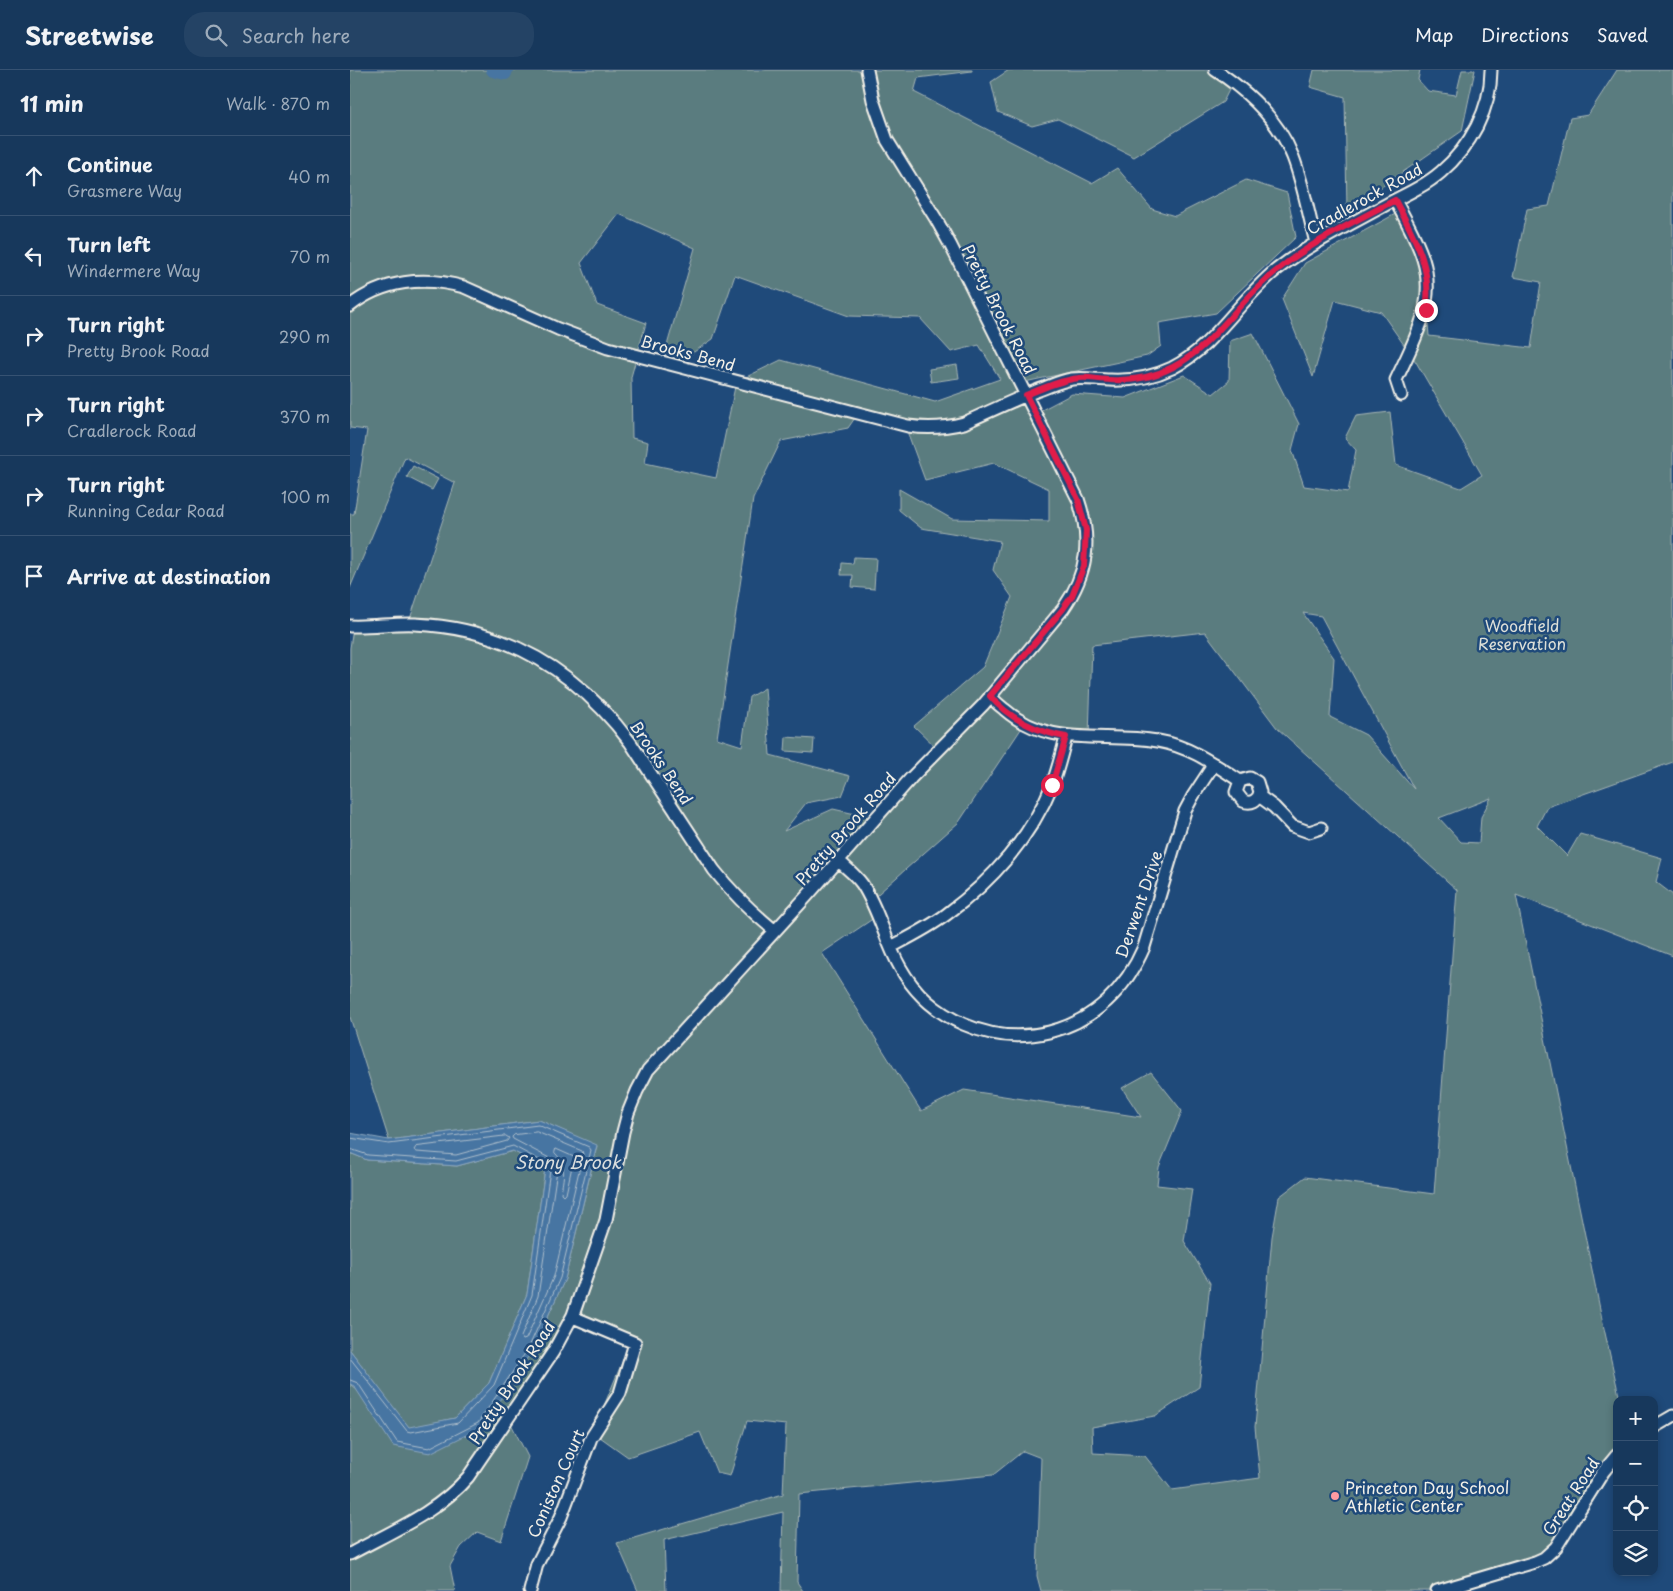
<!DOCTYPE html>
<meta charset="utf-8">
<style>
:root{--surface:#17385c;--page:#244365;--text:#f1f3f6;--muted:#9eacbb;--line:#365272}
body{margin:0;font-family:"Playpen Sans",sans-serif;background:var(--page);color:var(--text)}
.controls{position:absolute;right:15px;bottom:15px;display:grid;overflow:hidden;border-radius:10px;box-shadow:0 2px 8px #0003}
.controls button{width:45px;height:45px;display:grid;place-items:center;padding:0;border:0;border-bottom:1px solid var(--line);background:var(--surface);color:var(--text);font:25px sans-serif}
.stop{position:absolute;width:15px;height:15px;margin:-11px;border:4px solid #e11d48;border-radius:50%;background:#fff}
.stop.end{background:#e11d48;border-color:#fff;box-shadow:0 1px 5px #0008}
.list{margin:0;padding:0;list-style:none}
h2{display:flex;justify-content:space-between;align-items:center;height:65px;margin:0;padding:0 20px;font-size:21px}
h2 small{font-size:16px;font-weight:400;color:var(--muted)}
.list li{display:grid;grid-template-columns:32px 1fr auto;gap:15px;align-items:center;box-sizing:border-box;height:80px;padding:0 20px;border-top:1px solid var(--line)}
.list b{display:block;font-size:19px;white-space:nowrap}
.list p{margin:0;font-size:16px;white-space:nowrap;color:var(--muted)}
.list em{font-size:16px;font-style:normal;color:var(--muted)}
.icon{flex:none;width:28px;height:28px;fill:none;stroke:currentColor;stroke-width:2;stroke-linecap:round;stroke-linejoin:round}
.map{position:relative;flex:none;width:1323px;height:1521px;overflow:hidden}
header{display:flex;align-items:center;gap:30px;box-sizing:border-box;height:70px;padding:0 25px;background:var(--surface);border-bottom:1px solid var(--line)}
header strong{font-size:24px}
nav{display:flex;gap:28px;margin-inline-start:auto;font-size:18px}
.search{width:350px;height:45px;background:var(--page);display:flex;align-items:center;gap:12px;box-sizing:border-box;padding:0 18px;border-radius:20px;color:var(--muted);font-size:19px}
main{display:flex}
aside{flex:1;background:var(--surface)}
.map>svg:first-child{display:block}
.green{fill:#5a7b7f;stroke:#a7b6b4;fill-rule:evenodd}
.water{fill:#4775a2;stroke:#8ca7be}
.lines{fill:none;stroke-linecap:round;stroke-linejoin:round}
.shore{stroke:#afbfcc;stroke-width:1}
.river{stroke:#4775a2;stroke-width:14}
.minor-casing{stroke:#f4f1e8;stroke-width:15}
.minor{stroke:#1f4a7a;stroke-width:11}
.route{stroke:#e11d48;stroke-width:6}
.poi-dot{fill:#ff9aa2;stroke:#1f4a7a;stroke-width:2}
.labels{text-anchor:middle;dominant-baseline:central;stroke-width:5;stroke-linejoin:round;paint-order:stroke}
.street-label{font-size:16px;fill:#f4f1e8;stroke:#1f4a7a}
.park-label{font-size:16px;fill:#dddfd8;stroke:#1f4a7a}
.poi-label{font-size:16px;fill:#f4f1e8;stroke:#1f4a7a;text-anchor:start}
.water-label{font-size:18px;font-style:italic;fill:#dadede;stroke:#1f4a7a}
</style>
<header>
<strong>Streetwise</strong>
<div class="search"><svg class="icon" aria-label="search" viewBox="0 0 24 24"><circle cx="10" cy="10" r="6"/><path d="M15 15l6 6"/></svg>Search here</div>
<nav><a>Map</a><a>Directions</a><a>Saved</a></nav>
</header>
<main>
<aside>
<h2>11 min<small>Walk · 870 m</small></h2>
<ul class="list">
<li><svg class="icon" aria-label="ahead" viewBox="0 0 24 24"><path d="M12 20V5M6 11l6-6 6 6"/></svg><div><b>Continue</b><p>Grasmere Way</p></div><em>40 m</em></li>
<li><svg class="icon" aria-label="left" viewBox="0 0 24 24"><path d="M17 20v-9H6M10 6l-5 5 5 5"/></svg><div><b>Turn left</b><p>Windermere Way</p></div><em>70 m</em></li>
<li><svg class="icon" aria-label="right" viewBox="0 0 24 24"><path d="M7 20v-9h11M14 6l5 5-5 5"/></svg><div><b>Turn right</b><p>Pretty Brook Road</p></div><em>290 m</em></li>
<li><svg class="icon" aria-label="right" viewBox="0 0 24 24"><path d="M7 20v-9h11M14 6l5 5-5 5"/></svg><div><b>Turn right</b><p>Cradlerock Road</p></div><em>370 m</em></li>
<li><svg class="icon" aria-label="right" viewBox="0 0 24 24"><path d="M7 20v-9h11M14 6l5 5-5 5"/></svg><div><b>Turn right</b><p>Running Cedar Road</p></div><em>100 m</em></li>
<li><svg class="icon" aria-label="arrive" viewBox="0 0 24 24"><path d="M6 21V4h12l-3 4 3 4H6"/></svg><div><b>Arrive at destination</b></div></li>
</ul>
</aside>
<div class="map">
<svg width="1323" height="1521" viewBox="0 0 1323 1521">
<rect width="100%" height="100%" fill="#1f4a7a"/>
<filter id="ink" filterUnits="userSpaceOnUse"><feTurbulence type="fractalNoise" baseFrequency=".02" numOctaves="2"/><feDisplacementMap in="SourceGraphic" scale="10" xChannelSelector="R" yChannelSelector="G"/><feConvolveMatrix kernelMatrix="1 2 1 2 8 2 1 2 1" color-interpolation-filters="sRGB"/></filter>
<g filter="url(#ink)">
<path class="green" d="M0,0H622V1L568,8L564,22L742,113L767,98L802,139L825,146L896,110L937,123L946,167L866,243L809,253L811,276L797,286L670,313L684,344L722,324L775,328L834,305L863,324L879,311L880,271L903,263L949,354L942,380L954,416L998,422L1006,380L995,368L1006,346L1040,342L1046,395L1111,418L1132,405L1066,292L1031,242L985,230L963,307L932,229L955,193L1049,142L1073,191L1079,266L1181,278L1191,212L1163,207L1177,139L1199,136L1220,48L1238,45L1267,0H1323V692L1197,737L1187,756L1217,786L1230,764L1312,788L1306,812L1323,825V886L1166,825L1253,1254L1270,1330H1267V1394L1210,1482L1103,1521H691L687,1506L691,1388L673,1381L643,1405L449,1424L447,1512L453,1521H431L433,1442L314,1470L316,1521H288L267,1473L433,1424L436,1355L397,1351L380,1406L367,1403L350,1362L278,1387L243,1362L281,1271L213,1250L157,1346L178,1387L151,1471L127,1462L111,1477L100,1496L105,1521H0V1314L80,1383L182,1281L215,1209L247,1076L189,1050L39,1070L0,947V578L4,552H59L105,413L55,387L0,518V444H4L17,360L0,358ZM269,144L345,178L316,279L332,290L363,269L385,205L499,246L570,248L601,282L629,275L650,309L585,332L431,290L386,312L366,408L295,393L298,372L282,368L281,307L296,253L247,235L231,193ZM509,342L554,353L575,410L644,393L699,419V451L602,449L549,419V440L571,458L650,471L643,500L662,527L633,597L564,656L590,681L528,749L483,739L434,761L456,733L492,726L500,706L420,685L415,618L399,627L392,676L367,668L403,429L431,371L498,358ZM953,543L971,546L1064,719L1016,665L980,647L984,588ZM855,562L927,658L1107,820L1084,1124L955,1107L929,1127L922,1167L905,1357L910,1408L822,1420L795,1386L743,1383L742,1357L805,1346L849,1317L860,1213L834,1171L842,1119L807,1115L809,1097L832,1041L801,1002L772,1018L791,1047L614,1020L571,1041L472,883L527,846L520,831L609,752L675,653L739,667L742,575ZM1141,728L1131,747L1129,773L1111,772L1089,748Z
M659,0H856L882,14L873,32L784,87L708,49L682,56L648,42L641,12Z
M964,0H1070L1068,10L1078,21L1106,25L1112,0H1125L1112,61L997,141L995,27L960,17Z
M607,295L609,308L581,312L579,299Z
M63,396L88,409L82,420L57,407Z
M504,487L526,488L524,519L502,517L503,505H491L492,493L503,494Z
M436,667L464,669L463,683L435,681Z
M163,1081L195,1099L177,1224L139,1313L105,1348L59,1358L0,1280V1083L17,1090L107,1096Z"/>
<path class="water" d="M189,1050L247,1075L215,1209L182,1281L132,1357L80,1383L43,1376L4,1316L0,1314V1280L59,1357L105,1348L139,1313L177,1224L195,1099L163,1081L107,1096L17,1090L0,1083V1063L39,1070Z"/>
<g class="lines">
<path class="shore" d="M187,1062L232,1081L233,1084L204,1206L176,1269L173,1270L171,1267L188,1226L207,1100L205,1094L201,1089L163,1069L162,1067L164,1065Z
M156,1066L159,1068L157,1071L106,1085L67,1082L64,1080L66,1077Z
M0,1068L39,1074L188,1055L239,1077L241,1080L210,1208L178,1279L128,1353L79,1378L47,1372L8,1313L0,1310
M0,1079L18,1085L106,1091L163,1076L197,1094L200,1100L182,1225L144,1315L108,1353L61,1362L57,1361L0,1288
M206,1079L224,1087L216,1124L214,1126L211,1123C213,1108 218,1095 205,1083Z"/>
<path class="river" d="M143,0L155,3L156,0"/>
<defs>
<path id="minor" d="M865,0C899,22 928,49 943,87C953,113 959,146 966,173
M1045,130C1055,149 1067,169 1073,189C1087,233 1064,271 1046,310L1051,325
M0,236C33,210 74,206 114,217L208,259L258,278L558,356C578,359 595,358 614,353C638,342 662,331 686,321C698,317 709,311 722,309C735,307 747,310 760,310C781,311 803,307 822,298C865,276 889,230 926,200C961,173 1001,154 1039,133C1057,124 1076,115 1091,102C1120,77 1141,39 1141,0
M0,556C22,557 43,553 65,554C156,558 226,600 280,672L364,800C382,823 402,842 425,861
M640,626C644,631 649,635 654,639C701,680 753,661 808,671C839,676 864,694 890,711L886,722L893,731C901,734 908,731 910,722L907,712L900,708L890,711
M909,726L924,737L942,756L959,762L971,758
M488,790C496,798 506,805 512,814C529,840 535,871 550,897C579,949 641,976 699,962C744,951 776,919 794,877L835,741L843,726L864,694
M541,877C560,867 580,857 597,844C642,811 681,767 702,715C708,699 712,683 716,667
M1304,1357L1323,1346
M0,1484C42,1461 87,1443 118,1407L203,1282L223,1245L256,1150L273,1062L278,1043L287,1021L298,1000L457,826L561,708L633,635L713,539C738,503 742,470 728,429L601,176L586,149L537,70L523,30L517,0
M180,1521L187,1494L211,1447L241,1368L270,1323L285,1273L223,1247
M1087,1521L1185,1492L1194,1488L1206,1477L1253,1402L1267,1385"/>
</defs>
<use href="#minor" class="minor-casing"/>
<use href="#minor" class="minor"/>
</g>
</g>
<g class="lines" filter="url(#ink)">
<path class="route" d="M702,715L716,667C688,662 659,649 640,626L713,539L722,526L734,496L736,460L728,429L676,325C693,318 711,310 730,308C740,307 750,310 760,310C781,311 804,307 823,297C865,275 888,231 925,202C961,172 1004,152 1045,130C1064,167 1083,197 1076,240"/>
</g>
<circle class="poi-dot" cx="985" cy="1426" r="5"/>
<g class="labels">
<g class="street-label">
<text transform="translate(1014 128) rotate(-29)">Cradlerock Road</text>
<text transform="translate(650 239) rotate(63)">Pretty Brook Road</text>
<text transform="translate(338 282) rotate(15)">Brooks Bend</text>
<text transform="translate(312 692) rotate(56)">Brooks Bend</text>
<text transform="translate(495 758) rotate(-49)">Pretty Brook Road</text>
<text transform="translate(788 834) rotate(-71)">Derwent Drive</text>
<text transform="translate(161 1312) rotate(-57)">Pretty Brook Road</text>
<text transform="translate(205 1413) rotate(-66)">Coniston Court</text>
<text transform="translate(1220 1426) rotate(-57)">Great Road</text>
</g>
<g class="park-label">
<text x="1172" y="555">Woodfield<tspan x="1172" dy="18">Reservation</tspan></text>
</g>
<g class="poi-label">
<text x="995" y="1417">Princeton Day School<tspan x="995" dy="18">Athletic Center</tspan></text>
</g>
<g class="water-label">
<text x="218" y="1091">Stony Brook</text>
</g>
</g>
</svg>
<div class="controls">
<button>+</button>
<button>−</button>
<button><svg class="icon" aria-label="locate" viewBox="0 0 24 24"><circle cx="12" cy="12" r="6"/><path d="M12 2v4M12 18v4M2 12h4M18 12h4"/></svg></button>
<button><svg class="icon" aria-label="layers" viewBox="0 0 24 24"><path d="M12 4l9 5-9 5-9-5zM3 14l9 5 9-5"/></svg></button>
</div>
<div class="stop" style="left:702px;top:715px"></div>
<div class="stop end" style="left:1076px;top:240px"></div>
</div>
</main>
